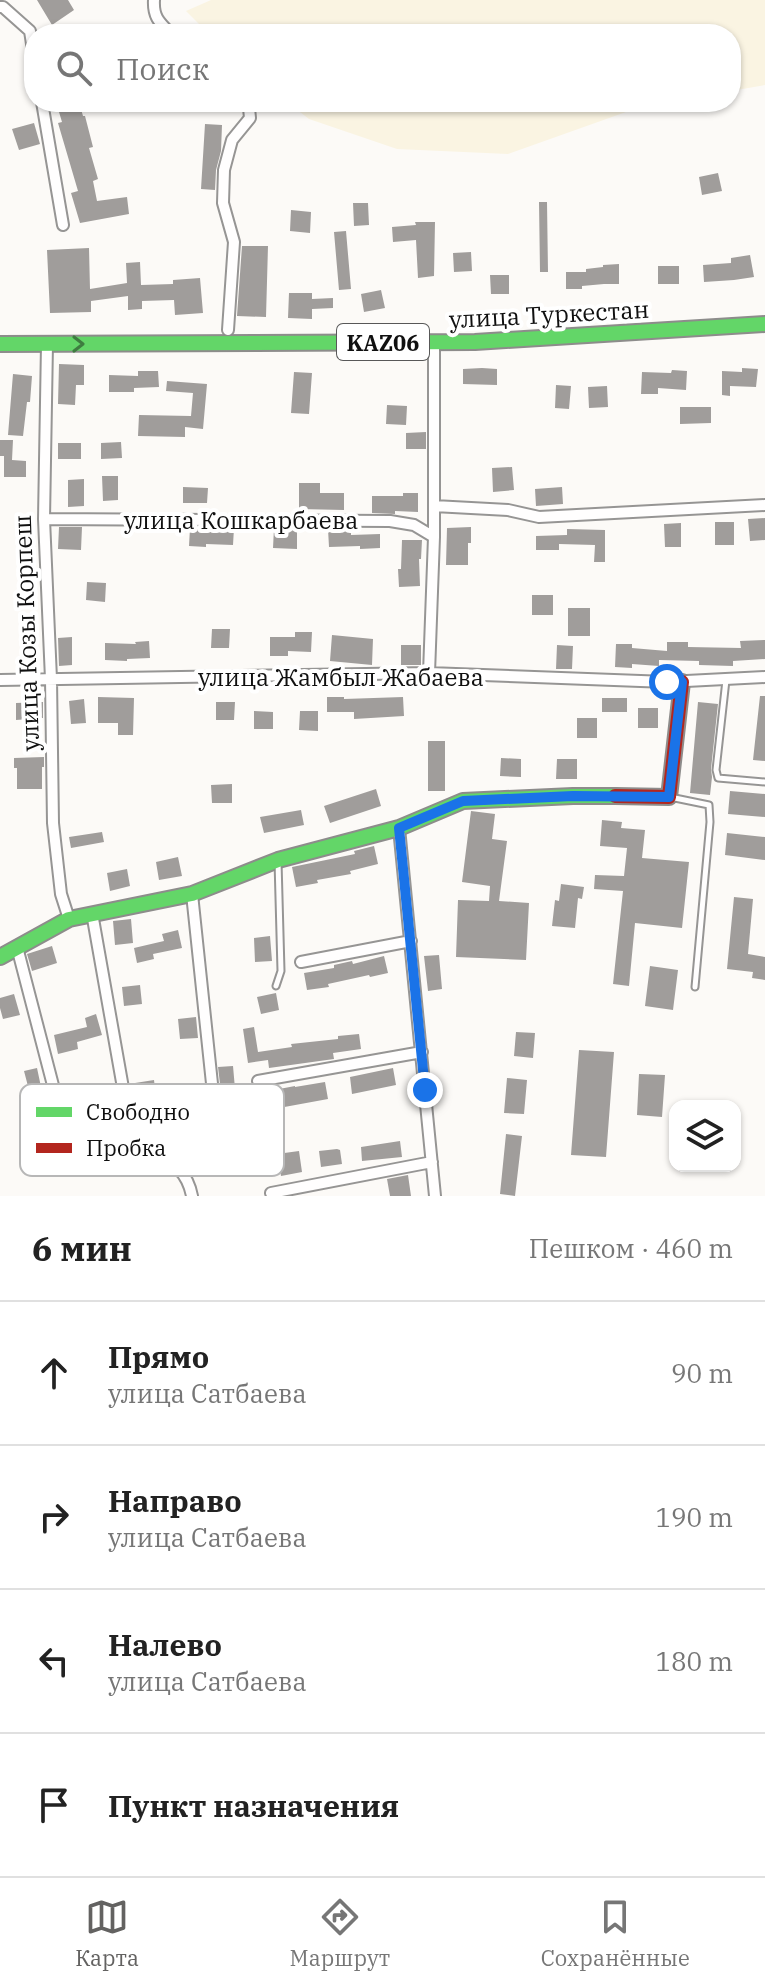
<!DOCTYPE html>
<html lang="ru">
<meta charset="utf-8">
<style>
:root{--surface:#fff;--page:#f2f2f2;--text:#222;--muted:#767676;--line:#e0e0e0;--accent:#636261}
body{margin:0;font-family:"IBM Plex Serif",serif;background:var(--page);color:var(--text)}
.controls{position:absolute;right:24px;bottom:24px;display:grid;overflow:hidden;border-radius:16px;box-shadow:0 2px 6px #0004}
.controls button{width:72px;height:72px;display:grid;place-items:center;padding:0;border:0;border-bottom:2px solid var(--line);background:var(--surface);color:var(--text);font:40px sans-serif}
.stop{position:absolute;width:24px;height:24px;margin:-18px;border:6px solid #1a73e8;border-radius:50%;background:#fff}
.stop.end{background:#1a73e8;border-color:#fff;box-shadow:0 2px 8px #0008}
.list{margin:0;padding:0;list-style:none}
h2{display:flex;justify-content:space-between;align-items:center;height:104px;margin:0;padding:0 32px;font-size:34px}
h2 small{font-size:26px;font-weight:400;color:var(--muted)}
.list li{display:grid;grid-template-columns:52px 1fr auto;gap:24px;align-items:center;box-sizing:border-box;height:144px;padding:0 32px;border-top:2px solid var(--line)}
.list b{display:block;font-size:30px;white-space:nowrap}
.list p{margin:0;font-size:26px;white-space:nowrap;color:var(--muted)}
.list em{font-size:26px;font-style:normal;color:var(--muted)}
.icon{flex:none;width:44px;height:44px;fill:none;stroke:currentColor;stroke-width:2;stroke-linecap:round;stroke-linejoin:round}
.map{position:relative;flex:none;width:765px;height:1196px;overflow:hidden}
.search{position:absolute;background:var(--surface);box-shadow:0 2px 6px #0004;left:24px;right:24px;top:24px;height:88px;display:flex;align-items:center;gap:20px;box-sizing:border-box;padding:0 28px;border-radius:32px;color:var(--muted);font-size:30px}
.sheet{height:680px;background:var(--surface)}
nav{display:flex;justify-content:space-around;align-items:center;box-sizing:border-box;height:112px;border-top:2px solid var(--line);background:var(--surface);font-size:22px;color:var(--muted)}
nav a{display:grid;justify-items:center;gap:4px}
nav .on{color:var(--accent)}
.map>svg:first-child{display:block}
.farmland{fill:#faf4e2}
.building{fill:#a09d9b}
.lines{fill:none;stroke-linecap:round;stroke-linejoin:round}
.lane-casing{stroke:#969594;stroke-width:9}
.street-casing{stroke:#969594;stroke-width:14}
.fast-casing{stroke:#8d8c8b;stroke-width:18}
.jam-casing{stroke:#8d8c8b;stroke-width:18}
.lane{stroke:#fffefe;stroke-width:5}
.street{stroke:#fffefe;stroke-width:10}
.fast{stroke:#63d668;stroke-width:14}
.jam{stroke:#b3261e;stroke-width:14}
.oneway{stroke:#3e7d40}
.route{stroke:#1a73e8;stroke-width:10}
.labels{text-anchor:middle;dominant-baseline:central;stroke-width:8;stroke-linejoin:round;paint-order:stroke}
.shield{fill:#fff;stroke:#585858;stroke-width:2}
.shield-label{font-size:22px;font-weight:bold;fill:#101010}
.street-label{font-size:24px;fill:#101010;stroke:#fff}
.key{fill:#fff;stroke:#b7b7b7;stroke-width:2}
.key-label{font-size:22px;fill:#101010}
</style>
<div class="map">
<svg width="765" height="1196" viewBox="0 0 765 1196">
<rect width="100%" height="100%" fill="#fcfaf7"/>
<path class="farmland" d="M211,0H765V85L731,91V34H209L186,11Z
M287,102H669L640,107L508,154L397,149L309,119Z"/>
<path class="building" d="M37,0H68L74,10L52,25Z
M56,102H79L83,116H85L93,147L89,148L98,179L93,181L97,201L127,197L129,214L80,223L71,193L78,191L58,123L62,122Z
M34,123L40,144L19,150L12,129Z
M205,124L222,125L221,151L216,170L215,190L201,189Z
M718,173L722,191L702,195L699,177Z
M539,202H547L548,272H540Z
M353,203H368L369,225L354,226Z
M291,210L311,212L310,233L290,231Z
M415,222H435L434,276L418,278L416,240L393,242L392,227L416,225Z
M346,231L351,289L339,290L334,232Z
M242,246H268L266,317L237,316Z
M89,248L90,289L127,283L126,263L140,262L141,285L173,284V280L200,278L203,313L175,315L174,300L142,301V309L128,310V296L91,301V312L50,313L47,250Z
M471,252L472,271L454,272L453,253Z
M750,255L754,277L734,280L704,282L703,265L731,263V258Z
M619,264V284H604L582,286V289H566V272H586V269L603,267V265Z
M658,266H679V284H658Z
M490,275H509V294H491Z
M381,290L385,308L364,312L361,294Z
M289,293H312V299L333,298V308L312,309V319L288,318Z
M59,364L84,365V385H76L75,405L58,404Z
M482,368L497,369V385L463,384V369Z
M742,368L758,369L756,387L730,386V396L722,395V371L742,372Z
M672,370L687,371L686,390L658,388V394H641L642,372L671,373Z
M138,371H158L159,387L134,388V392H109V375L138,376Z
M294,372L312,373L309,414L291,413Z
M13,374L32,376L30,402H27L23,436L8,435Z
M167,381L207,384L203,429L185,427V437L138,436L139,415L191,416L193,393L166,391Z
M556,385L571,386L569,409L555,408Z
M607,386L608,407L589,408L588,387Z
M387,405L407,406L406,425L386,424Z
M680,407H711V423L680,424Z
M426,432V449H406V433Z
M0,440H13L12,460L26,461V477H4V456H0Z
M121,442L122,458L101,459V443Z
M58,443H81V459H58Z
M512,467L514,490L493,492L492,468Z
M102,476H118V500L103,501Z
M84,479V506L68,507V480Z
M299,483H320V493H344V510L299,509Z
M183,487L208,488L207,503H183Z
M562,487L563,504L536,506L535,489Z
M403,493H418V512L395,511V514L372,513V496H403Z
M765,518V540L750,541L748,519Z
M715,522H734V545H715Z
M681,523V547H665L664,524Z
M59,527H82L81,550L58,549Z
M471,527V543H468V565H446L447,528Z
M190,528H234L233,545L206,544V547L189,546Z
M274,528H297V549L273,548Z
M328,529H351V535L380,534V548L360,549V546L329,547Z
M567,529L605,530V562H594L595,545L559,544V550H536V536L567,535Z
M402,540H422L421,559H419L420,586L399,587L398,569H401Z
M87,582L106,583L105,602L86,600Z
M532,595H553V615H532Z
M568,608H590V636H568Z
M212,629H230L229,648H211Z
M295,632H312L311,652L288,651V656H270V637H295Z
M332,635L373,639L372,665L330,661Z
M72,637V665L59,666L58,638Z
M765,640V659L733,661V666L699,665V661L659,660V666L632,664V668L615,667L616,644H632V648L667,651V642H688V647L741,648L740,641Z
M149,641L150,658L127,659V661L105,660V643L136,644L135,642Z
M401,645H421V665H401Z
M557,645L573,646L572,669H556Z
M760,696H765V761L753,760Z
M98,697L134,698L133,735H118V723H98Z
M327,697H344V699L403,697L404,716L354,719V712H327Z
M602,698H627V712H602Z
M84,699L86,723L71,724L69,701Z
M43,702V718L16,720V703Z
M216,702H235L234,720H216Z
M698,702L718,704L711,769L712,777L710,795L690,793Z
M638,708H658V728H638Z
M254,711L273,712V729H254Z
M300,711H318V731L299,730Z
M577,718H597V738H577Z
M428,741H445V791H428Z
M44,757V767H42V789H17V768H14V758Z
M501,758L521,759V777L500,776Z
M557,759H577V779H556Z
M232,784V803H212L211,785Z
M376,789L381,806L330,823L324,806Z
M730,791L765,794V817L728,814Z
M301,810L304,825L264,833L260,817Z
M471,811L495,814L492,839L507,841L499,901L529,903L526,960L456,957L458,900L489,901L490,886L462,882Z
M602,820L622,822L621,828L645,830L642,858L689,862L682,928L635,923L629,986L613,984L623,891L594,889L595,875L624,876L627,848L600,846Z
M102,832L104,842L71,848L69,837Z
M727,833L765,837V860L725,855Z
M374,846L378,864L350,871L351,874L317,880L318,883L296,887L292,867L355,854L354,851Z
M178,857L182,876L159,880L156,862Z
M127,869L130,886L110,891L107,873Z
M561,884L584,887L582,899L578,898L575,928L552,926L555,900L559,901Z
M734,897L753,899L748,954L765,957V980L752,978L753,972L727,969Z
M131,919L133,943L115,945L113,921Z
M178,930L182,948L153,954L154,959L137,963L134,948L164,941L162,934Z
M270,936L272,961L255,962L254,938Z
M52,946L57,963L32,971L27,954Z
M439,955L442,989L428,991L424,956Z
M384,956L388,973L370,977L369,975L328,984L329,987L307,990L304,973L334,968V965L352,961L353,964Z
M650,966L678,970L673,1010L645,1006Z
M140,985L142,1004L124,1006L122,987Z
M276,993L279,1010L261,1014L257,997Z
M14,994L20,1015L3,1019L0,1008V998Z
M96,1014L102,1035L77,1042L78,1049L58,1054L54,1035L87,1027L85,1018Z
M196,1017L198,1038L180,1039L178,1019Z
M254,1027L258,1052L292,1047L291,1044L338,1039V1036L359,1034L361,1049L333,1053L334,1059L269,1068L268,1060L248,1063L243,1029Z
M516,1032L535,1033L533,1058L514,1056Z
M579,1050L614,1052L606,1157L571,1155Z
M233,1066L236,1100L275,1094L274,1090L295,1086V1087L325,1082L328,1099L268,1110L269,1112L224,1118L218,1067Z
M37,1068L44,1101L47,1100L56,1127L40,1132L24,1071Z
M393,1068L396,1085L352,1094L350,1077Z
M639,1074L665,1075L662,1117L637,1115Z
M507,1078L527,1080L524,1114L504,1113Z
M154,1080L156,1097L137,1099L135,1083Z
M506,1134L522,1136L515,1196L500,1194Z
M400,1141L402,1157L362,1161L361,1147Z
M337,1149L340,1150L342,1164L321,1167L319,1151Z
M299,1151L302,1172L281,1176L277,1154Z
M408,1175L411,1196H390L387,1179Z"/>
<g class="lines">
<defs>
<path id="lane" d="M726,680L716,770L718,778L765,782
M670,797L709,805L710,822L695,987
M276,986L281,971L278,861"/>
<path id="street" d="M154,0C153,17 159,22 171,34
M0,7H3L30,31L34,57
M42,102L63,225
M228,330L234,242L223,203L224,170L232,140L250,118L249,108L245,102
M47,344L44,519L51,679L53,823L61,894L69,919
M434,506L508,510L539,517L765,505
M44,519L390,521L414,525L434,537
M429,673L434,537V342
M0,680L429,673L667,682L765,677
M399,828L435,1196
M192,894L213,1093
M92,913L131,1133C155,1157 185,1159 192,1196
M17,947L55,1093
M301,962L411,941
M258,1081L422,1052
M271,1193L432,1162"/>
<path id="fast" d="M0,344L475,342L765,324
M0,957L69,919L192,894L278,860L399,828L463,801L573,796H615"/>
<path id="jam" d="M615,796L669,797L682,682"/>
</defs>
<use href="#lane" class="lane-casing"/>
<use href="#street" class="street-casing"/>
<use href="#fast" class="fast-casing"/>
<use href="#jam" class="jam-casing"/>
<use href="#lane" class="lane"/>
<use href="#street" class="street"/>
<use href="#fast" class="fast"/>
<use href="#jam" class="jam"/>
</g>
<defs><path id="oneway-chevron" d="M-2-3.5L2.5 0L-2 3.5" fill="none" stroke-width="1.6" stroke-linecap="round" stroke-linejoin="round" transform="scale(2)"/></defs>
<use class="oneway" href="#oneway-chevron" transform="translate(78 344)"/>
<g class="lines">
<path class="route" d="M425,1090L399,828L463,801L573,796L669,797L682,682H667"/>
</g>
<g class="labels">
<rect class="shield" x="337" y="324" width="92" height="36" rx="6"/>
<g class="shield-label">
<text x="383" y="342">KАZ06</text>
</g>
<g class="street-label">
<text transform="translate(549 314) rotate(-3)">улица Туркестан</text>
<text x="241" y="520">улица Кошкарбаева</text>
<text transform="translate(26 633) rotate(-92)">улица Козы Корпеш</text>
<text x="341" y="677">улица Жамбыл Жабаева</text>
</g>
</g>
<rect x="20" y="1084" width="264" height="92" rx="12" class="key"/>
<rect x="36" y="1107" width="36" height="10" fill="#63d668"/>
<rect x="36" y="1143" width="36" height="10" fill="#b3261e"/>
<g class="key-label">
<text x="86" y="1120">Свободно</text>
<text x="86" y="1156">Пробка</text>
</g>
</svg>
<div class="controls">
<button><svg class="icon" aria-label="layers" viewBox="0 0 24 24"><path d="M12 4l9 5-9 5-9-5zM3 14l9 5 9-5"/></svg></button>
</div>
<div class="stop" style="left:667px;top:682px"></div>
<div class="stop end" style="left:425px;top:1090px"></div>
<div class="search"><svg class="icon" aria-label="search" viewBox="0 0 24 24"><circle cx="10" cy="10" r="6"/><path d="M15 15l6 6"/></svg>Поиск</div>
</div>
<section class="sheet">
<h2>6 мин<small>Пешком · 460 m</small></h2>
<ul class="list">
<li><svg class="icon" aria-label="ahead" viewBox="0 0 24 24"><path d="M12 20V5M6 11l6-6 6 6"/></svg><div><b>Прямо</b><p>улица Сатбаева</p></div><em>90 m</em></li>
<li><svg class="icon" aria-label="right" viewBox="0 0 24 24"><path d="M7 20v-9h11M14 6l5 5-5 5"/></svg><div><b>Направо</b><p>улица Сатбаева</p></div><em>190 m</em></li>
<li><svg class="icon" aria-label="left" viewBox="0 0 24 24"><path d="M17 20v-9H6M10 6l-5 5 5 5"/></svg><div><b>Налево</b><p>улица Сатбаева</p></div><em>180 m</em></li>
<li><svg class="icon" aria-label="arrive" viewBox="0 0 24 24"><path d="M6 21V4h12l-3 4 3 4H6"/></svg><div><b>Пункт назначения</b></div></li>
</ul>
</section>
<nav>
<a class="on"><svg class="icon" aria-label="map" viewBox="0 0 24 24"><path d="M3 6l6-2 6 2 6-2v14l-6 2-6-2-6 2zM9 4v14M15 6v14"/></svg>Карта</a>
<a><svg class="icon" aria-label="directions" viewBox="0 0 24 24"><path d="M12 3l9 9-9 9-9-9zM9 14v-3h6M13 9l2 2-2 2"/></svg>Маршрут</a>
<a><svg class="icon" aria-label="saved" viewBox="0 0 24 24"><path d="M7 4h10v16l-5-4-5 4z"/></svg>Сохранённые</a>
</nav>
